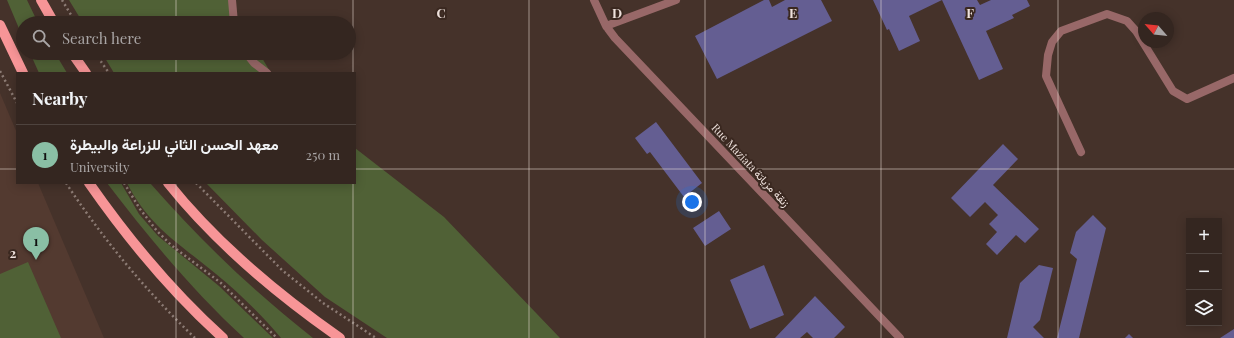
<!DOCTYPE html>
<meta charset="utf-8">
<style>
:root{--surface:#342620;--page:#3f322d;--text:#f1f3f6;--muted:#a9a5a5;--line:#4e433e;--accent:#8abfa5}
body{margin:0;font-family:"Playfair Display",Vazirmatn,serif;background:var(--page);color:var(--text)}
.controls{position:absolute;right:12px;bottom:12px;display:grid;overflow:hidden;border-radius:0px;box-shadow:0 2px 10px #0003}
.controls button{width:36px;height:36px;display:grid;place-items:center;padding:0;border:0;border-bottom:1px solid var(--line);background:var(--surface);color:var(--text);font:20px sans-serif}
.compass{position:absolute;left:1138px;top:12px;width:36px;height:36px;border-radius:50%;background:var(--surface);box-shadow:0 2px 10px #0003;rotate:298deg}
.you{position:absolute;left:692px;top:202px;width:14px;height:14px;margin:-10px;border:3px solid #fff;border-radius:50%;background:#1a73e8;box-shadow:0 0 0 6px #1a73e833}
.badge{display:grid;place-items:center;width:26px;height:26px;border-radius:50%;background:var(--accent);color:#111;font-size:13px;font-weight:700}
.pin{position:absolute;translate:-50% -33px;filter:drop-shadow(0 1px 2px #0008)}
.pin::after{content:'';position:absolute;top:21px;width:14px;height:12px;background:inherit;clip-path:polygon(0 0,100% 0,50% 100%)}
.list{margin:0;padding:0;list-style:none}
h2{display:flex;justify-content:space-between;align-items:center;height:52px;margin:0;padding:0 16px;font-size:17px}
h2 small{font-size:13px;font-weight:400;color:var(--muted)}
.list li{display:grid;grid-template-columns:26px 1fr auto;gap:12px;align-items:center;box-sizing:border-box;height:60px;padding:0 16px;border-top:1px solid var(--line)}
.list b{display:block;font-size:15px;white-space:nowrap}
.list p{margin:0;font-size:13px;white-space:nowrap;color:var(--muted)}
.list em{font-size:13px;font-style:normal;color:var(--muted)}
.icon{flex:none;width:22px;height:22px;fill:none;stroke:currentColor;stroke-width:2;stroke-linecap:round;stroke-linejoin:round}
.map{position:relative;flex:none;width:1234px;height:338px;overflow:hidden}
.search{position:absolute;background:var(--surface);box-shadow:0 2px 10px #0003;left:16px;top:16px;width:340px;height:44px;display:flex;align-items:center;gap:10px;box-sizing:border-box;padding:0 14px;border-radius:22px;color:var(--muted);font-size:15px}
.panel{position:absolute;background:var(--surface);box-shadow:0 2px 10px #0003;left:16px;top:72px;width:340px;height:112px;border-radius:0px}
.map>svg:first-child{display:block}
.built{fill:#533a30}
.green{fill:#506136}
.building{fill:#645e92}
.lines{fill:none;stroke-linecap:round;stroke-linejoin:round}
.path{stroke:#8d7c75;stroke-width:2.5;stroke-dasharray:2 3;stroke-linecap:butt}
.minor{stroke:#986868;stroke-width:8}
.primary{stroke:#f79597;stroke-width:10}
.grid{fill:none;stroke:#eee1dc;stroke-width:1;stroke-opacity:0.55}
.labels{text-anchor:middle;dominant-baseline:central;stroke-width:4;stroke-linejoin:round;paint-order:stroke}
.street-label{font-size:11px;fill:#eee1dc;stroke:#3a2820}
.grid-label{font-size:13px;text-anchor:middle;font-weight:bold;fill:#eee1dc;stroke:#3a2820;stroke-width:4;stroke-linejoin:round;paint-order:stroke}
</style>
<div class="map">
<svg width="1234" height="338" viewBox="0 0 1234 338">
<rect width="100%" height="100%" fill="#45322a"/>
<path class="built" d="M0,93L17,133V183H38L104,338H0Z"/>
<path class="green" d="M7,0H27L38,23H23V38Z
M69,0H228L241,23H83Z
M30,53H55L67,73H39Z
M102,53H259L271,73H114Z
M355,148L444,217L560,338H387L325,297L262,240L206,183H355Z
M107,183H121L139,214L158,236L219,286L273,338H244C193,291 149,238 107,183Z
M127,183H150C201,241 253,291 313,338H281C262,315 239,293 216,274C180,244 149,227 127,183Z
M28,262L61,338H0V274Z"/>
<path class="building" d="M764,0H769L772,7L785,0H821L832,21L717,79L695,36Z
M873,0H977L980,5L991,0H1027L1030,6L1012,15L1014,18L986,31L1003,69L979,80L942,0L909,16L920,41L899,51L889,29L887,30Z
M656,122L702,183L684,197L650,152L647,154L635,138Z
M1003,144L1018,159L993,185L1039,229L1025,243L1016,235L997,255L986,244L997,232L989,224L998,215L985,202L970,217L951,198Z
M719,211L731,229L705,246L693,228Z
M1093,215L1106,228L1079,338H1057L1077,259L1070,253L1076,232Z
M764,265L784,315L750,329L730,280Z
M1039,265L1053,268L1040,320L1033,327L1044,338H1007L1020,283Z
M815,296L845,327L834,338H813L807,332L800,338H775Z
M1234,329V338H1220Z
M1129,334L1133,338H1125Z"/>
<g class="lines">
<path class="path" d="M62,0L76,23
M95,53L109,73
M0,71L17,103
M66,183C103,239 146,291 195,338
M124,183L140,209L157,231L171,245L221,283L277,338
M196,183L282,270L323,303L376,338"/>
<path class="minor" d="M232,0L234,23
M594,0L606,26L615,38L900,338
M606,26L676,0
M246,53L254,63L267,73
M1081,152L1046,76L1048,55L1052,42L1061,31L1107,14L1127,21L1136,31L1173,91L1187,99L1234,78"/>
<path class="primary" d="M41,0L54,23
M0,25L23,73
M72,53L86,73
M89,183C128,239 172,292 223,338
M168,183C216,243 277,294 340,338"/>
</g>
<path class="grid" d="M176,0V23M353,0V73M529,0V338M705,0V338M881,0V338M1058,0V338M176,53V73M0,169H17M355,169H1234M176,183V338M353,183V338"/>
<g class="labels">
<g class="street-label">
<text transform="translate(751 165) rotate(47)">Rue Maziata زنقة مزياتة</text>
</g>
</g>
<g class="grid-label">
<text x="441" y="18">C</text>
<text x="617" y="18">D</text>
<text x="793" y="18">E</text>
<text x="970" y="18">F</text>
<text x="13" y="258">2</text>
</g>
</svg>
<div class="controls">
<button>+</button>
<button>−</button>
<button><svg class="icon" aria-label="layers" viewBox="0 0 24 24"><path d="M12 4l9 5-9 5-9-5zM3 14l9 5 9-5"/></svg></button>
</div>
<svg class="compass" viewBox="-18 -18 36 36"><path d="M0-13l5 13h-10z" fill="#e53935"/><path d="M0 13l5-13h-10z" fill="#a9a5a5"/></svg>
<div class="you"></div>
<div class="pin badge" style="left:36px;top:260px">1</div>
<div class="search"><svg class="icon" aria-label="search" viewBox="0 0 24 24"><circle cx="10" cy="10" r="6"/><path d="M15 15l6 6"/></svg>Search here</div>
<section class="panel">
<h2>Nearby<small></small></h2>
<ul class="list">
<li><span class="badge">1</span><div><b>معهد الحسن الثاني للزراعة والبيطرة</b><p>University</p></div><em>250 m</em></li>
</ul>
</section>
</div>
